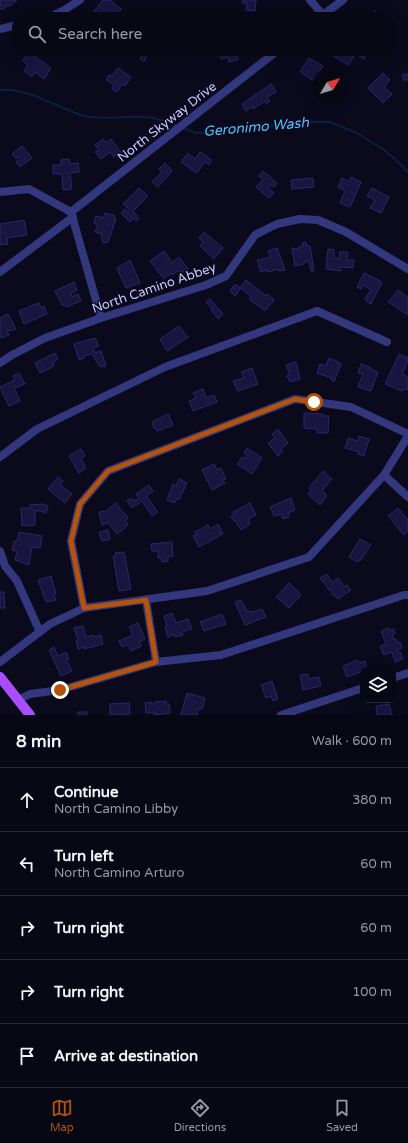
<!DOCTYPE html>
<meta charset="utf-8">
<style>
:root{--surface:#080815;--page:#161622;--text:#f1f3f6;--muted:#989aa0;--line:#292934;--accent:#b45309}
body{margin:0;font-family:"Varela Round",sans-serif;background:var(--page);color:var(--text)}
.controls{position:absolute;right:12px;bottom:12px;display:grid;overflow:hidden;border-radius:8px;box-shadow:0 4px 16px #0002}
.controls button{width:36px;height:36px;display:grid;place-items:center;padding:0;border:0;border-bottom:1px solid var(--line);background:var(--surface);color:var(--text);font:20px sans-serif}
.compass{position:absolute;left:312px;top:68px;width:36px;height:36px;border-radius:50%;background:var(--surface);box-shadow:0 4px 16px #0002;rotate:52deg}
.stop{position:absolute;width:12px;height:12px;margin:-9px;border:3px solid #b45309;border-radius:50%;background:#fff}
.stop.end{background:#b45309;border-color:#fff;box-shadow:0 1px 4px #0008}
.list{margin:0;padding:0;list-style:none}
h2{display:flex;justify-content:space-between;align-items:center;height:52px;margin:0;padding:0 16px;font-size:17px}
h2 small{font-size:13px;font-weight:400;color:var(--muted)}
.list li{display:grid;grid-template-columns:26px 1fr auto;gap:12px;align-items:center;box-sizing:border-box;height:64px;padding:0 16px;border-top:1px solid var(--line)}
.list b{display:block;font-size:15px;white-space:nowrap}
.list p{margin:0;font-size:13px;white-space:nowrap;color:var(--muted)}
.list em{font-size:13px;font-style:normal;color:var(--muted)}
.icon{flex:none;width:22px;height:22px;fill:none;stroke:currentColor;stroke-width:2;stroke-linecap:round;stroke-linejoin:round}
.map{position:relative;flex:none;width:408px;height:715px;overflow:hidden}
.search{position:absolute;background:var(--surface);box-shadow:0 4px 16px #0002;left:12px;right:12px;top:12px;height:44px;display:flex;align-items:center;gap:10px;box-sizing:border-box;padding:0 14px;border-radius:16px;color:var(--muted);font-size:15px}
.sheet{height:372px;background:var(--surface)}
nav{display:flex;justify-content:space-around;align-items:center;box-sizing:border-box;height:56px;border-top:1px solid var(--line);background:var(--surface);font-size:11px;color:var(--muted)}
nav a{display:grid;justify-items:center;gap:2px}
nav .on{color:var(--accent)}
.map>svg:first-child{display:block}
.lines{fill:none;stroke-linecap:round;stroke-linejoin:round}
.stream{stroke:#07213e;stroke-width:2}
.building{fill:#19153e;stroke:#2c256c}
.minor{stroke:#32377e;stroke-width:8}
.major{stroke:#aa4cff;stroke-width:10}
.route{stroke:#b45309;stroke-width:5}
.labels{text-anchor:middle;dominant-baseline:central;stroke-width:3;stroke-linejoin:round;paint-order:stroke}
.street-label{font-size:13px;fill:#c6c5ff;stroke:#0b0a1c}
.water-label{font-size:14px;font-style:italic;fill:#53c1ff;stroke:#0b0a1c}
</style>
<div class="map">
<svg width="408" height="715" viewBox="0 0 408 715">
<rect width="100%" height="100%" fill="#0b0a1c"/>
<g class="lines">
<path class="stream" d="M0,90C27,87 58,108 84,116C99,120 126,116 142,117C155,117 166,121 177,126
M183,128L196,133L255,129L291,122H330L357,133L381,148L394,158L408,172"/>
</g>
<path class="building" d="M0,0H17L10,6L8,5L2,10L0,8Z
M103,0H110L121,9L115,17H95L92,14Z
M243,0H256L255,11L246,10L247,3H242Z
M375,11L383,17H371Z
M132,51H140L139,56L131,53Z
M144,51H149L144,62L140,59Z
M218,51H238V52L236,53L238,60L229,62L228,57L221,59Z
M326,51H365L368,53L364,59L356,54L348,65Z
M29,52L51,68L44,79L35,72L32,77L24,71L28,65L23,61Z
M309,58L323,66L314,81L300,72Z
M118,68L131,77L125,86L122,84L117,92L112,89L114,85L106,80L109,75L112,76Z
M383,73L390,80L384,87L392,94L383,103L368,88Z
M403,74H408V80H403Z
M271,84L276,92L267,97L270,101L267,104L265,101L253,109L252,107L246,111L242,104Z
M103,139L106,143L111,139L121,152L114,157L110,152L101,159L95,152L99,150L95,145Z
M22,146L32,158L20,167L16,162L20,159L18,157L16,159L12,154Z
M200,152L212,160L209,165L205,162L197,173L181,162L188,153L195,159Z
M69,159L70,164L78,163L79,172L70,173L72,189L63,190L62,174H53V165H61V160Z
M165,163L172,171L158,187L152,182L162,172L159,169Z
M263,171L277,183L274,187L272,185L268,188L274,193L269,198L256,187L263,179L259,176Z
M351,177L361,182L350,207L340,203L345,191L338,187L342,178L349,182Z
M313,178L314,187L292,189L291,180Z
M139,188L148,196L133,211L139,218L136,221L133,218L130,222L121,213L125,209L128,212L130,210L123,204Z
M372,188L389,197L381,213L370,208L375,200L367,196Z
M105,213L115,216L114,218L116,219L108,242L103,243L101,234L95,232L98,225L94,223L96,216L103,218Z
M24,220L27,235L7,238L8,244L0,245V224Z
M204,232L223,248L214,259L200,246L203,242L199,238Z
M306,242L307,246H310L314,271H311L309,261L304,262V264L295,266L292,248L299,249L298,247H303L302,243Z
M277,248L285,270L279,271V269L268,272L267,270L261,272L257,260L271,257L268,251Z
M328,249L334,250V258L339,259L340,252H348L347,260H354L353,268L341,267V271L326,269Z
M164,251L172,263L179,257L188,269L181,273L179,270L172,275L171,273L164,279L150,261Z
M130,260L140,283L126,288L117,268Z
M364,273L382,282L371,304L367,302L365,299L371,290L363,285L361,289L357,287Z
M246,280L266,296L267,294L274,300L265,311L249,299L251,297L241,288L235,296L230,291L235,284L240,288Z
M74,282L77,290L71,293L72,297L78,294L81,301L66,307L65,305H62L55,291Z
M398,290L408,297V315L388,302Z
M210,299L223,314L218,319L211,310L212,309L206,302Z
M39,303L41,308L44,306L47,314L24,324L19,311Z
M8,314L16,329L7,331L9,335L1,338L0,336V318Z
M179,326L188,337L167,351L160,339Z
M95,338L99,346L93,348L95,353L101,351L106,366L100,367L92,354L83,356L84,358L79,360L74,344Z
M55,353L58,359L53,362L54,366L40,373L35,363Z
M399,354L408,358V361L402,374L408,377V390L405,389L402,391L385,384Z
M329,358L339,362V363L341,364L334,382L331,380L332,378L317,373L320,364L326,366Z
M296,362L300,379L290,382L287,376L290,375L286,365Z
M361,364L370,367V369L378,372L371,391L358,387L363,374L358,373Z
M252,368L258,384L238,391L233,381L244,378L241,372Z
M19,373L25,384L14,388L20,401L9,406L0,387L15,380L13,376Z
M203,389L206,398L214,395L217,402L193,411L189,401L196,398L193,393Z
M304,413L323,414V416H329L328,433H317V429L304,428Z
M168,414L173,425L157,431L155,428H154L152,422Z
M278,429L288,443L281,449L283,451L278,456L268,443L275,438L272,434Z
M359,436L369,439L364,456L358,454L359,452L345,448L348,438L358,441Z
M247,448L262,458L252,474L237,464L242,457L245,459L247,455L244,453Z
M81,449L85,456L81,459L86,468L79,473L69,456Z
M214,464L217,470L221,468L226,479L223,480L225,483L212,490L202,470Z
M323,471L332,479L322,491L326,494V497L320,505L308,494L311,490L309,488Z
M58,477L63,481L60,485L72,494L65,503L48,489Z
M179,479L187,483L179,500L177,498L175,503L167,500L173,484L176,486Z
M149,485L153,491L146,496L158,512L152,516L142,501L132,508L127,501L130,498L132,501L134,499L135,501L139,498L136,494Z
M291,498L295,510L288,513L289,517L283,519L281,514L274,516L270,507Z
M116,503L128,518L125,521L128,525L117,534L108,523L102,525L99,512L106,511Z
M250,503L256,515L248,519L250,524L241,530L235,520L234,521L231,517L234,514L233,512Z
M43,504L48,506L46,513L41,511H35V525L22,526L21,508H30V505Z
M398,508L408,520V531L404,535L388,516Z
M218,524L223,534L199,547L193,536L196,535L195,532L208,525L210,529Z
M108,530L110,539L102,541L99,532Z
M19,532L42,536L40,548L32,547L29,565L15,560L17,551L12,550L14,541H17Z
M360,539L371,545L360,561L358,560L357,562L349,557Z
M172,542L173,556L168,557V561L162,562V558H158V551H152L151,544Z
M124,552L131,589L119,591L113,556L116,557L115,553Z
M327,574L332,582L338,578L345,587L347,585L351,590L338,599L335,596H334L320,578Z
M51,576L56,594L54,595L56,600L46,602L38,580Z
M289,583L301,595L289,608L276,597Z
M0,592H4L5,608H0Z
M241,600L247,611L251,612L262,609L266,617L245,625L235,602Z
M172,613L176,623L188,619L192,629L182,632L183,635L175,637L174,634L168,637L165,627L167,626L164,616Z
M222,614L226,624L204,631L200,622Z
M138,623L145,639L139,642L141,646L131,651L128,645L122,647L119,641L133,635L129,627Z
M83,626L86,637L93,635L94,637L101,635L103,644L84,649V647L78,649L76,641L78,640L74,628Z
M389,628L390,631L394,629L395,633L393,634V639H396L397,643L400,642L402,648L397,650L398,653L400,652L403,659L395,662L392,652L384,655L380,646L386,644L381,631Z
M54,647L58,656L66,652L69,659L66,660L72,671L61,676L49,650Z
M358,660L359,663L365,661L367,670H363V671L347,677L343,666Z
M308,674L309,679L319,677L321,686L303,690L300,675Z
M272,681L278,699L273,701L271,696L266,698L261,685Z
M187,693L205,698L202,709L199,708L197,715H181Z
M166,701V704H169L170,713L154,715V712L146,713L145,703L152,702V704H156L155,702Z
M129,703L130,714L110,715V704Z
M389,704L392,715H377L376,706Z
M78,712H87V715H78Z"/>
<g class="lines">
<path class="minor" d="M310,0L323,15
M51,17L66,9L80,0
M320,17L343,0
M0,29L17,25
M0,192L29,189L71,212
M71,212L277,51
M71,212L101,318
M0,272L73,217
M0,363L12,355L45,338L101,318L206,285L226,276L255,235L277,224L300,219L318,220L346,232L408,269
M0,457L37,429L165,367L317,311L387,342
M384,475L408,497
M0,551L5,566L17,581L40,632
M146,600L156,662L221,655L404,595H408
M84,608L71,541L80,504L108,471L295,399L351,407L408,434
M0,662L50,624L84,608L207,591L309,557L384,475L408,436
M393,678L408,673
M18,700L30,694L60,690L156,662
M281,715L363,688"/>
<path class="major" d="M0,677L30,715"/>
</g>
<g class="lines">
<path class="route" d="M60,690L156,662L146,600L84,608L71,541L80,504L108,471L295,399L314,402"/>
</g>
<g class="labels">
<g class="street-label">
<text transform="translate(167 122) rotate(-38)">North Skyway Drive</text>
<text transform="translate(154 288) rotate(-19)">North Camino Abbey</text>
</g>
<g class="water-label">
<text transform="translate(256 127) rotate(-5)">Geronimo Wash</text>
</g>
</g>
</svg>
<div class="controls">
<button><svg class="icon" aria-label="layers" viewBox="0 0 24 24"><path d="M12 4l9 5-9 5-9-5zM3 14l9 5 9-5"/></svg></button>
</div>
<svg class="compass" viewBox="-18 -18 36 36"><path d="M0-13l5 13h-10z" fill="#e53935"/><path d="M0 13l5-13h-10z" fill="#989aa0"/></svg>
<div class="stop" style="left:314px;top:402px"></div>
<div class="stop end" style="left:60px;top:690px"></div>
<div class="search"><svg class="icon" aria-label="search" viewBox="0 0 24 24"><circle cx="10" cy="10" r="6"/><path d="M15 15l6 6"/></svg>Search here</div>
</div>
<section class="sheet">
<h2>8 min<small>Walk · 600 m</small></h2>
<ul class="list">
<li><svg class="icon" aria-label="ahead" viewBox="0 0 24 24"><path d="M12 20V5M6 11l6-6 6 6"/></svg><div><b>Continue</b><p>North Camino Libby</p></div><em>380 m</em></li>
<li><svg class="icon" aria-label="left" viewBox="0 0 24 24"><path d="M17 20v-9H6M10 6l-5 5 5 5"/></svg><div><b>Turn left</b><p>North Camino Arturo</p></div><em>60 m</em></li>
<li><svg class="icon" aria-label="right" viewBox="0 0 24 24"><path d="M7 20v-9h11M14 6l5 5-5 5"/></svg><div><b>Turn right</b></div><em>60 m</em></li>
<li><svg class="icon" aria-label="right" viewBox="0 0 24 24"><path d="M7 20v-9h11M14 6l5 5-5 5"/></svg><div><b>Turn right</b></div><em>100 m</em></li>
<li><svg class="icon" aria-label="arrive" viewBox="0 0 24 24"><path d="M6 21V4h12l-3 4 3 4H6"/></svg><div><b>Arrive at destination</b></div></li>
</ul>
</section>
<nav>
<a class="on"><svg class="icon" aria-label="map" viewBox="0 0 24 24"><path d="M3 6l6-2 6 2 6-2v14l-6 2-6-2-6 2zM9 4v14M15 6v14"/></svg>Map</a>
<a><svg class="icon" aria-label="directions" viewBox="0 0 24 24"><path d="M12 3l9 9-9 9-9-9zM9 14v-3h6M13 9l2 2-2 2"/></svg>Directions</a>
<a><svg class="icon" aria-label="saved" viewBox="0 0 24 24"><path d="M7 4h10v16l-5-4-5 4z"/></svg>Saved</a>
</nav>
